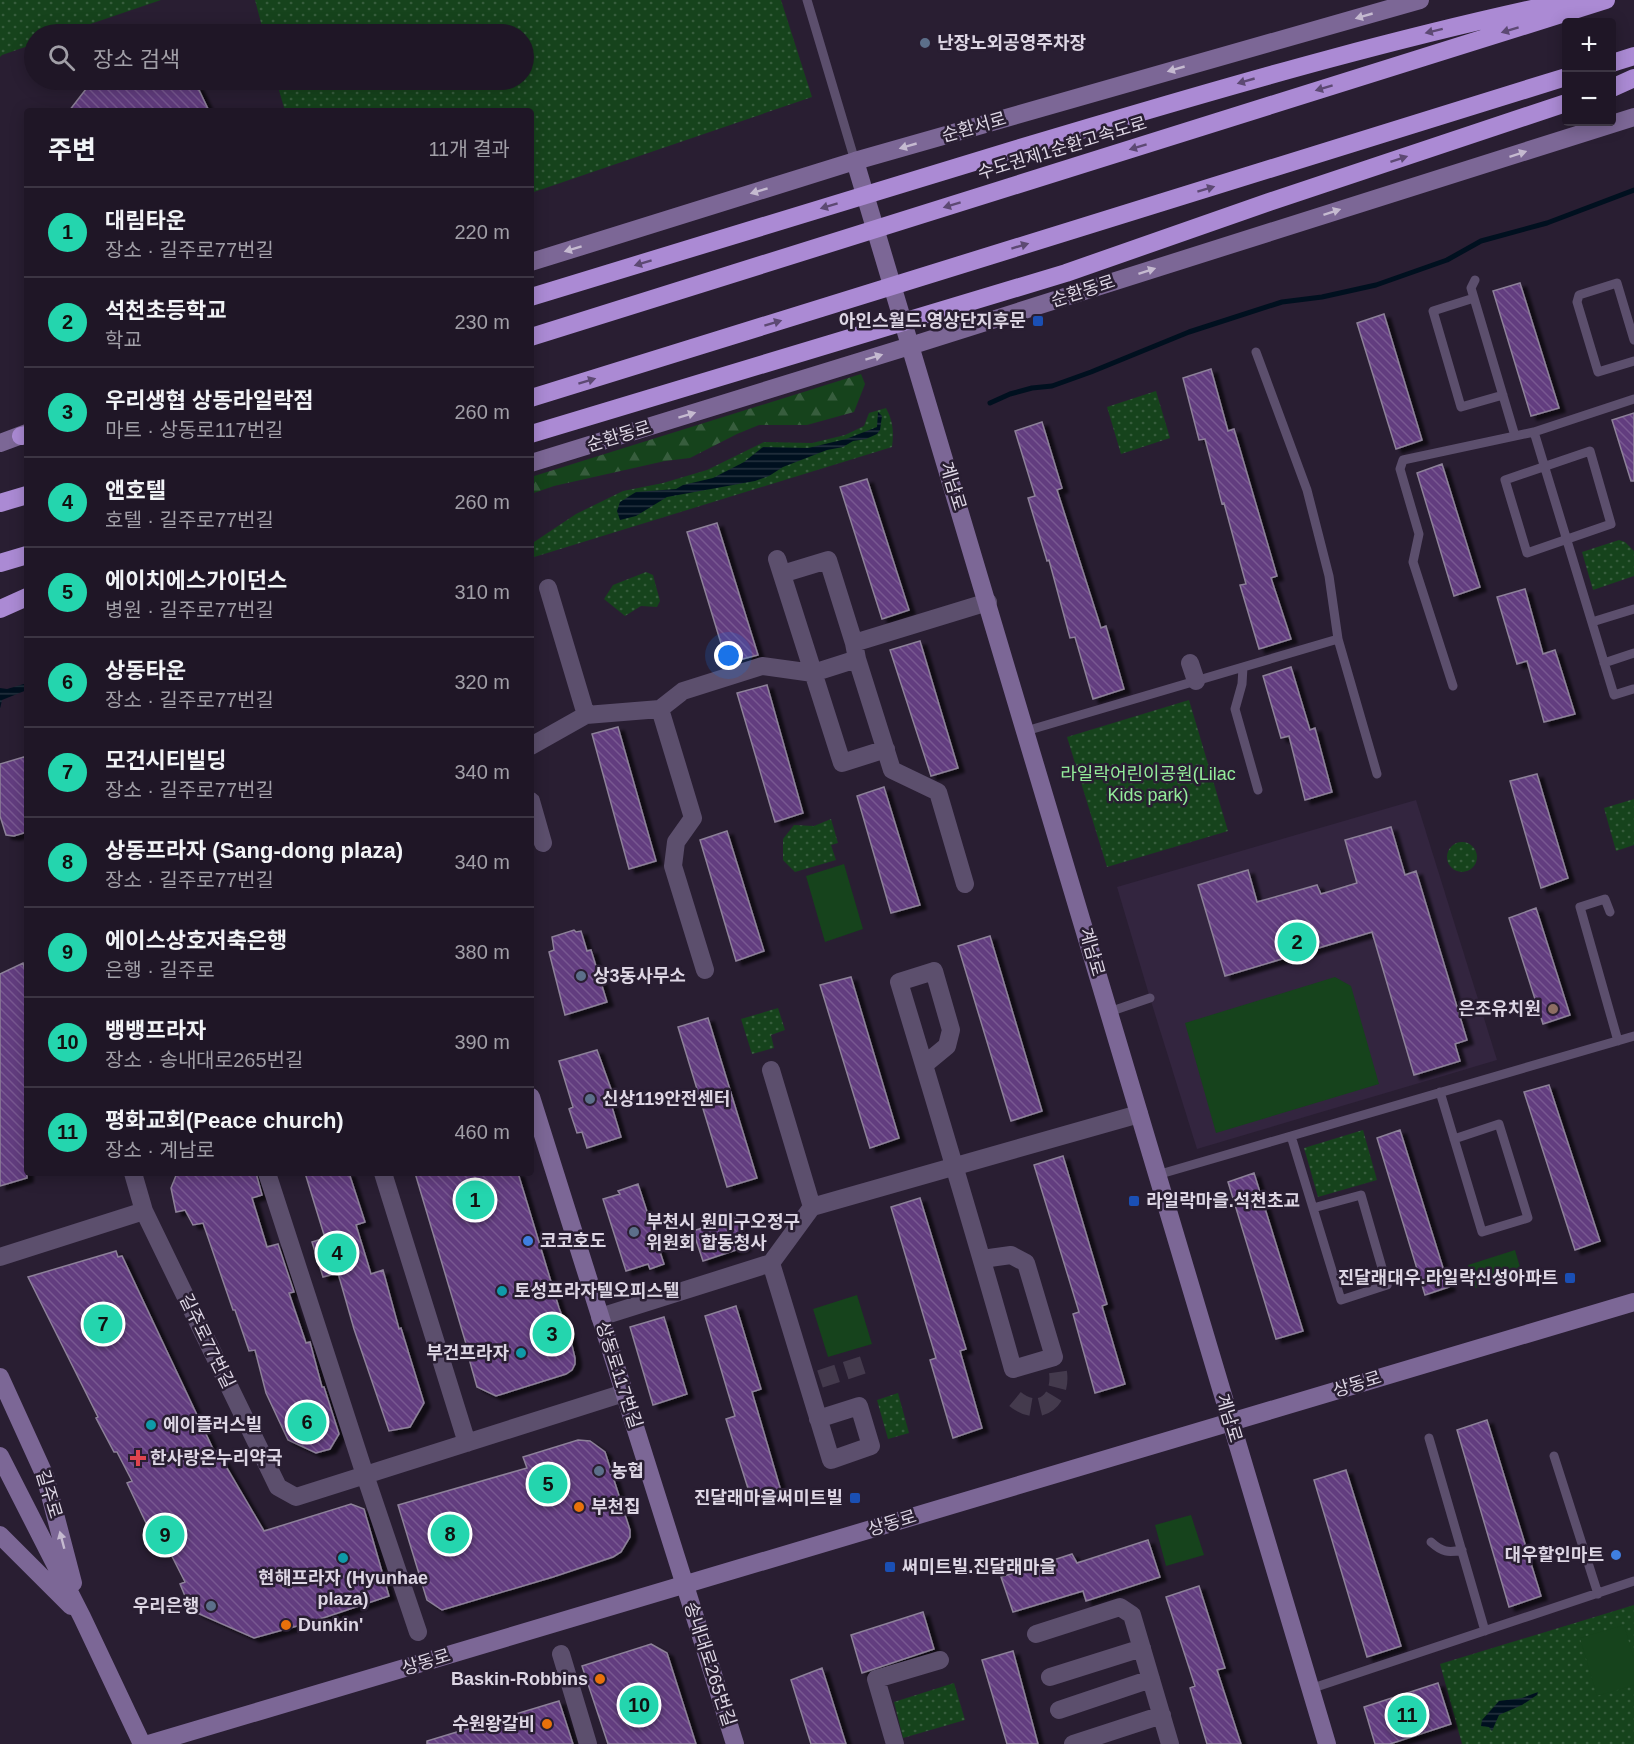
<!DOCTYPE html>
<html lang="ko">
<meta charset="utf-8">
<style>
:root{--surface:#1f1626;--page:#271f2e;--text:#f1f3f6;--muted:#a19fa7;--line:#3c3543;--accent:#24d5ae}
body{margin:0;font-family:Arial,"Noto Sans KR",sans-serif;background:var(--page);color:var(--text)}
.controls{position:absolute;right:18px;top:18px;display:grid;overflow:hidden;border-radius:6px;box-shadow:0 3px 15px #0003}
.controls button{width:54px;height:54px;display:grid;place-items:center;padding:0;border:0;border-bottom:2px solid var(--line);background:var(--surface);color:var(--text);font:30px sans-serif}
.you{position:absolute;left:729px;top:656px;width:21px;height:21px;margin:-15px;border:4px solid #fff;border-radius:50%;background:#1a73e8;box-shadow:0 0 0 9px #1a73e833}
.badge{display:grid;place-items:center;width:39px;height:39px;border-radius:50%;background:var(--accent);color:#111;font-size:20px;font-weight:700}
.pin{position:absolute;translate:-50% -50%;border:3px solid #fff;box-shadow:0 2px 6px #0006}
.list{margin:0;padding:0;list-style:none}
h2{display:flex;justify-content:space-between;align-items:center;height:78px;margin:0;padding:0 24px;font-size:26px}
h2 small{font-size:20px;font-weight:400;color:var(--muted)}
.list li{display:grid;grid-template-columns:39px 1fr auto;gap:18px;align-items:center;box-sizing:border-box;height:90px;padding:0 24px;border-top:2px solid var(--line)}
.list b{display:block;font-size:22px;white-space:nowrap}
.list p{margin:0;font-size:20px;white-space:nowrap;color:var(--muted)}
.list em{font-size:20px;font-style:normal;color:var(--muted)}
.icon{flex:none;width:33px;height:33px;fill:none;stroke:currentColor;stroke-width:2;stroke-linecap:round;stroke-linejoin:round}
.map{position:relative;flex:none;width:1634px;height:1744px;overflow:hidden}
.search{position:absolute;background:var(--surface);box-shadow:0 3px 15px #0003;left:24px;top:24px;width:510px;height:66px;display:flex;align-items:center;gap:15px;box-sizing:border-box;padding:0 21px;border-radius:33px;color:var(--muted);font-size:22px}
.panel{position:absolute;background:var(--surface);box-shadow:0 3px 15px #0003;left:24px;top:108px;width:510px;height:1068px;border-radius:6px}
.map>svg:first-child{display:block}
.built{fill:#33253f}
.grass{fill:url(#grass-dots)}
.forest{fill:url(#forest-firs)}
.garden{fill:#16431c}
.water{fill:url(#water-rules)}
.lines{fill:none;stroke-linecap:round;stroke-linejoin:round}
.stream{stroke:#00101f;stroke-width:5}
.building{fill:url(#building-back-hatch);stroke:#8d8199;stroke-width:1.5;filter:url(#shadow)}
.street-tunnel{stroke:#443a4d;stroke-width:18;stroke-dasharray:18 9;stroke-linecap:butt}
.lane{stroke:#5c4f6d;stroke-width:9}
.street{stroke:#5c4f6d;stroke-width:18}
.secondary{stroke:#7c6796;stroke-width:18}
.highway{stroke:#ab8ad4;stroke-width:18}
.oneway{fill:#c5bad0}
.oneway2{fill:#5d4973}
.service-dot{fill:#5c6f8a;stroke:#291e32;stroke-width:2}
.transit-dot{fill:#1a4fb4;stroke:#291e32;stroke-width:2}
.education-dot{fill:#8d6e63;stroke:#291e32;stroke-width:2}
.shop-dot{fill:#3f7fe0;stroke:#291e32;stroke-width:2}
.culture-dot{fill:#0f9aa8;stroke:#291e32;stroke-width:2}
.health-dot{fill:#e0444e;stroke:#291e32;stroke-width:2}
.food-dot{fill:#e8710a;stroke:#291e32;stroke-width:2}
.labels{text-anchor:middle;dominant-baseline:central;stroke-width:5;stroke-linejoin:round;paint-order:stroke}
.poi-label{font-size:18px;font-weight:bold;fill:#ddd6e4;stroke:#291e32;text-anchor:start}
.street-label{font-size:18px;fill:#ddd6e4;stroke:#291e32}
.park-label{font-size:18px;fill:#94ed9b;stroke:#291e32}
</style>
<div class="map">
<svg width="1634" height="1744" viewBox="0 0 1634 1744">
<defs>
<pattern id="grass-dots" width="8" height="8" patternUnits="userSpaceOnUse" patternTransform="scale(1.5)"><rect width="8" height="8" fill="#16431c"/><path d="M2 2h.1M6 6h.1" fill="none" stroke="#375d3d" stroke-width="1.8" stroke-linecap="round"/></pattern>
<pattern id="forest-firs" width="22" height="20" patternUnits="userSpaceOnUse" patternTransform="scale(1.5)"><rect width="22" height="20" fill="#16431c"/><path d="M5 1l3.5 6h-7zM16 11l3.5 6h-7z" fill="#375d3d"/></pattern>
<pattern id="water-rules" width="6" height="5" patternUnits="userSpaceOnUse" patternTransform="scale(1.5)"><rect width="6" height="5" fill="#00101f"/><path d="M0 2.5h6" fill="none" stroke="#25323f"/></pattern>
<pattern id="building-back-hatch" width="6" height="6" patternUnits="userSpaceOnUse" patternTransform="scale(1.5)"><rect width="6" height="6" fill="#623d7f"/><path d="M-1 5l2 2M0 0l6 6M5-1l2 2" fill="none" stroke="#785891"/></pattern>
<filter id="shadow"><feDropShadow dx="6" dy="4" stdDeviation="1.5" flood-color="#0009"/></filter>
</defs>
<rect width="100%" height="100%" fill="#291e32"/>
<path class="built" d="M1416,800L1497,1060L1197,1149L1150,998L1117,887Z"/>
<path class="grass" d="M0,0H161L61,34H34V44L2,55L0,57Z
M255,0H781L812,97L531,193V111H285L276,80H524V34H264Z
M1156,391L1170,438L1121,454L1107,407Z
M886,408C893,421 894,432 892,447L531,558V544L576,514L623,491L663,483L707,470L764,442L812,443L845,435L864,426L869,413Z
M1619,540L1625,542L1634,551V576L1593,590L1582,552Z
M646,572L653,575L660,601L657,607L641,606L625,616L604,599L613,585Z
M1189,700L1228,831L1107,867L1067,737Z
M1634,799V845L1616,851L1604,808Z
M831,819L838,843L831,845L836,860L795,872L783,860V839L794,825L814,826Z
M1447 857a15 15 0 1 1 30 0a15 15 0 1 1-30 0Z
M778,1008L785,1030L771,1035L774,1048L752,1054L741,1019Z
M1363,1130L1377,1180L1318,1197L1304,1148Z
M898,1393L909,1433L888,1439L877,1400Z
M1634,1605V1744H1462L1440,1664Z
M954,1683L965,1720L903,1738L894,1702Z"/>
<path class="forest" d="M861,374L865,384L854,412L807,425H759L737,434L690,458L665,461L554,486L531,494V477Z"/>
<path class="garden" d="M844,864L863,929L825,942L806,876Z
M1335,977L1351,986L1379,1084L1216,1133L1185,1023Z
M1515,1250L1522,1274L1475,1288L1468,1265Z
M857,1295L872,1344L828,1357L813,1309Z
M1191,1515L1204,1555L1166,1566L1155,1525Z
M1624,1625L1634,1659V1685L1597,1696L1580,1638Z"/>
<path class="water" d="M878,412L882,416L880,430L877,434L866,439L853,441L843,447L827,450L783,467L769,476L755,481L667,497L636,516L620,520L617,511L620,502L636,492L676,489L683,485L713,478L744,462L763,447L808,448L846,439L877,427Z
M27,683V690L2,700L0,709V688L7,689Z
M1538,1692L1537,1695L1522,1705L1499,1715L1492,1731L1489,1727L1481,1726L1482,1720L1499,1701L1522,1698Z"/>
<g class="lines">
<path class="stream" d="M990,403L1010,394L1032,388L1052,386L1091,372L1189,332L1282,302L1322,297L1376,285L1447,260L1481,241L1547,223L1634,190"/>
</g>
<path class="building" d="M93,80H190L198,88L209,111H69Z
M1520,283L1559,408L1531,416L1493,291Z
M1384,314L1422,440L1396,449L1357,323Z
M1211,369L1228,431L1234,429L1277,576L1271,578L1291,639L1259,649L1240,585L1246,584L1224,503L1222,504L1205,439L1199,440L1183,378Z
M1634,413V481H1631L1612,420Z
M1042,422L1062,488L1057,490L1101,628L1106,626L1124,689L1093,699L1075,637L1070,638L1049,560L1047,561L1028,498L1035,496L1015,431Z
M1442,464L1480,587L1454,596L1417,473Z
M867,479L909,610L882,619L840,487Z
M717,523L758,655L727,663L687,532Z
M1525,589L1543,654L1555,650L1575,714L1544,722L1527,661L1517,664L1497,597Z
M920,641L958,768L931,776L890,650Z
M1291,667L1310,730L1315,728L1332,792L1305,800L1289,736L1281,738L1263,676Z
M767,685L803,813L775,822L737,693Z
M618,727L656,861L629,869L592,734Z
M27,756V832L14,836L6,835L0,816V764Z
M1537,774L1568,878L1541,888L1510,781Z
M884,787L920,905L891,913L857,796Z
M1391,827L1405,875L1416,871L1467,1040L1455,1044L1460,1061L1414,1075L1372,932L1225,976L1198,885L1248,870L1257,902L1317,885L1321,894L1357,883L1345,840Z
M727,831L764,951L736,961L700,840Z
M1536,908L1570,1015L1543,1024L1509,918Z
M574,930L576,932L581,931L587,951L591,950L607,1002L565,1015L549,952L554,950L552,937Z
M990,936L1042,1111L1011,1121L958,946Z
M23,963L27,978V1178L0,1186V974Z
M851,977L899,1138L870,1148L820,985Z
M708,1018L757,1178L727,1187L678,1027Z
M597,1050L611,1089L607,1090L621,1137L587,1148L582,1132L577,1133L569,1109L573,1107L559,1061Z
M1549,1085L1600,1241L1575,1250L1524,1092Z
M1400,1130L1449,1287L1425,1295L1377,1138Z
M1063,1156L1107,1304L1102,1306L1125,1384L1095,1393L1073,1314L1079,1312L1034,1165Z
M177,1173H256L262,1195L252,1198L267,1247L278,1244L294,1292L289,1293L306,1343L310,1342L322,1387H324L339,1434L330,1449L316,1453L288,1440L266,1393L255,1350L249,1351L235,1310H233L203,1223L193,1225L185,1210L176,1212L171,1188Z
M305,1173H349L365,1222L356,1225L371,1274L383,1270L399,1329L401,1328L424,1403L410,1427L389,1431L354,1329L338,1273L323,1277L312,1242L325,1238Z
M415,1173H518L559,1308L570,1337L575,1358V1364L572,1370L566,1374L496,1396L477,1387L466,1348L467,1347Z
M1254,1173L1303,1331L1276,1339L1228,1182Z
M638,1184L664,1264L650,1269L648,1264L626,1271L603,1199L620,1194L618,1191Z
M920,1198L966,1349L960,1351L982,1428L953,1438L930,1360L936,1358L891,1207Z
M736,1217L745,1247L703,1261L693,1231Z
M116,1251L118,1257L122,1256L214,1451H217L264,1531L351,1504L364,1509L389,1596L308,1623L254,1638L197,1613L185,1596L180,1584L185,1582L158,1529L154,1531L147,1525L127,1483L132,1481L117,1452H114L96,1418L98,1417L28,1277Z
M736,1306L761,1389L752,1392L781,1491L752,1501L726,1419L735,1416L705,1316Z
M664,1317L687,1394L653,1405L630,1327Z
M1487,1420L1541,1596L1509,1607L1457,1430Z
M578,1440L590,1441L605,1452L630,1530V1537L621,1552L613,1557L553,1577L442,1610L427,1600L398,1505L527,1468L523,1457Z
M1346,1470L1401,1646L1367,1657L1314,1480Z
M1148,1540L1160,1577L1086,1601L1083,1591L1013,1612L1001,1577L1072,1554L1077,1563Z
M1199,1586L1225,1668L1217,1670L1241,1744H1207L1190,1688L1195,1686L1166,1597Z
M923,1612L934,1649L862,1673L851,1635Z
M651,1644L667,1653L696,1744H608L582,1666Z
M1013,1651L1038,1744H1007L982,1660Z
M822,1668L846,1744H811L791,1680Z
M1438,1683L1451,1724L1390,1744H1375L1364,1707Z
M559,1701L573,1744H427V1741Z"/>
<g class="lines">
<path class="street-tunnel" d="M820,1379L869,1363
M1015,1399C1039,1419 1062,1400 1058,1372"/>
<path class="lane" d="M807,0L855,161
M1475,280L1471,288L1515,436
M1474,298L1433,311L1461,407L1503,395
M1634,340L1617,283L1579,295L1577,302L1598,372L1634,361
M1256,352L1307,490L1329,576L1338,639L1377,774
M1534,432L1614,695L1633,689
M1590,451L1611,524L1527,553L1505,480Z
M1592,622L1634,609
M1604,663L1634,653
M1243,667L1242,684L1235,709L1258,790
M1453,686L1413,562L1419,534L1400,469L1403,460L1534,432L1634,399
M1026,731L1338,639
M1610,912L1605,899L1580,907L1618,1041
M1109,1012L1150,998
M1440,1092L1482,1232L1528,1218L1499,1124L1454,1139
M1291,1136L1341,1300L1387,1285L1361,1195L1313,1208
M1157,1175L1634,1036
M1429,1438L1485,1631
M1554,1456L1598,1594
M1431,1542C1442,1552 1448,1553 1462,1550
M1310,1689L1634,1581"/>
<path class="street" d="M777,559L842,763L886,749
M782,574L828,560L854,643
M548,588L586,715
M857,659L892,770L938,792L965,884
M1190,663L1196,681
M660,709L693,818L676,842L673,866L705,970
M531,746L586,715L660,709L683,691L762,666L813,673L857,659L854,643L988,602
M531,801L543,843
M924,1065L947,1046L951,1030L934,971L899,982C938,1111 977,1240 1013,1369L1054,1357L1026,1263L1011,1255L982,1259
M771,1070L812,1207
M133,1173L144,1211L278,1487L296,1497L624,1393
M267,1173L365,1475L418,1632
M383,1173L467,1443
M0,1257L144,1211
M771,1263C791,1329 811,1395 831,1460L871,1446L859,1406L818,1419
M600,1317L771,1263L812,1207L1139,1114
M1036,1634L1120,1607L1132,1615L1170,1744
M561,1654L588,1744
M1050,1677L1142,1648
M1059,1710L1151,1679
M895,1744L876,1679L940,1660
M1073,1744L1162,1715"/>
<path class="secondary" d="M855,161L1327,1744
M531,262L855,161L1420,0
M0,443L27,433
M531,463L910,346L1634,117
M531,1097L735,1744
M0,1377L45,1476L73,1583
M0,1456L82,1617L142,1744
M0,1535L71,1606
M149,1744L1634,1302"/>
<path class="highway" d="M1612,63L1634,56
M1612,88L1634,78
M531,297C718,240 904,182 1091,127C1249,80 1407,35 1569,1
M531,337L1606,0
M531,398L1566,77
M531,434L1066,273L1269,202L1566,103
M21,436L27,435
M0,503L27,495
M0,563L27,555
M0,609L27,597"/>
</g>
<defs><path id="oneway-solid" d="M-6-.8H1V-3.2L6.5 0L1 3.2V.8H-6Z" transform="scale(1.5)"/></defs>
<g class="oneway">
<use href="#oneway-solid" transform="translate(1364 16) rotate(164)"/>
<use href="#oneway-solid" transform="translate(1176 69) rotate(164)"/>
<use href="#oneway-solid" transform="translate(908 146) rotate(164)"/>
<use href="#oneway-solid" transform="translate(1518 154) rotate(-18)"/>
<use href="#oneway-solid" transform="translate(759 191) rotate(163)"/>
<use href="#oneway-solid" transform="translate(1332 212) rotate(-18)"/>
<use href="#oneway-solid" transform="translate(573 249) rotate(163)"/>
<use href="#oneway-solid" transform="translate(1147 271) rotate(-18)"/>
<use href="#oneway-solid" transform="translate(874 357) rotate(-17)"/>
<use href="#oneway-solid" transform="translate(687 415) rotate(-17)"/>
<use href="#oneway-solid" transform="translate(62 1540) rotate(-105)"/>
</g>
<g class="oneway2">
<use href="#oneway-solid" transform="translate(1510 30) rotate(163)"/>
<use href="#oneway-solid" transform="translate(1434 31) rotate(166)"/>
<use href="#oneway-solid" transform="translate(1246 81) rotate(164)"/>
<use href="#oneway-solid" transform="translate(1324 88) rotate(163)"/>
<use href="#oneway-solid" transform="translate(1138 147) rotate(163)"/>
<use href="#oneway-solid" transform="translate(1399 159) rotate(-18)"/>
<use href="#oneway-solid" transform="translate(1206 189) rotate(-17)"/>
<use href="#oneway-solid" transform="translate(952 205) rotate(163)"/>
<use href="#oneway-solid" transform="translate(829 206) rotate(163)"/>
<use href="#oneway-solid" transform="translate(1020 246) rotate(-17)"/>
<use href="#oneway-solid" transform="translate(643 263) rotate(163)"/>
<use href="#oneway-solid" transform="translate(773 323) rotate(-17)"/>
<use href="#oneway-solid" transform="translate(587 381) rotate(-17)"/>
</g>
<g class="service-dot">
<circle cx="925" cy="43" r="6"/>
<circle cx="581" cy="976" r="6"/>
<circle cx="590" cy="1099" r="6"/>
<circle cx="634" cy="1232" r="6"/>
<circle cx="599" cy="1471" r="6"/>
<circle cx="211" cy="1606" r="6"/>
</g>
<g class="transit-dot">
<rect x="1032" y="315" width="12" height="12" rx="3"/>
<rect x="1128" y="1195" width="12" height="12" rx="3"/>
<rect x="1564" y="1272" width="12" height="12" rx="3"/>
<rect x="849" y="1492" width="12" height="12" rx="3"/>
<rect x="884" y="1561" width="12" height="12" rx="3"/>
</g>
<circle class="education-dot" cx="1553" cy="1009" r="6"/>
<g class="shop-dot">
<circle cx="528" cy="1241" r="6"/>
<circle cx="1616" cy="1555" r="6"/>
</g>
<g class="culture-dot">
<circle cx="502" cy="1291" r="6"/>
<circle cx="521" cy="1353" r="6"/>
<circle cx="151" cy="1425" r="6"/>
<circle cx="343" cy="1558" r="6"/>
</g>
<path class="health-dot" d="M135 1449h6v6h6v6h-6v6h-6v-6h-6v-6h6z"/>
<g class="food-dot">
<circle cx="579" cy="1507" r="6"/>
<circle cx="286" cy="1625" r="6"/>
<circle cx="600" cy="1679" r="6"/>
<circle cx="547" cy="1724" r="6"/>
</g>
<g class="labels">
<g class="poi-label">
<text x="937" y="43">난장노외공영주차장</text>
<text x="1026" y="321" text-anchor="end">아인스월드.영상단지후문</text>
<text x="593" y="976">상3동사무소</text>
<text x="1541" y="1009" text-anchor="end">은조유치원</text>
<text x="602" y="1099">신상119안전센터</text>
<text x="1146" y="1201">라일락마을.석천초교</text>
<text x="646" y="1222">부천시 원미구오정구<tspan x="646" dy="21">위원회 합동청사</tspan></text>
<text x="540" y="1241">코코호도</text>
<text x="1558" y="1278" text-anchor="end">진달래대우.라일락신성아파트</text>
<text x="514" y="1291">토성프라자텔오피스텔</text>
<text x="509" y="1353" text-anchor="end">부건프라자</text>
<text x="163" y="1425">에이플러스빌</text>
<text x="150" y="1458">한사랑온누리약국</text>
<text x="611" y="1471">농협</text>
<text x="843" y="1498" text-anchor="end">진달래마을써미트빌</text>
<text x="591" y="1507">부천집</text>
<text x="1604" y="1555" text-anchor="end">대우할인마트</text>
<text x="902" y="1567">써미트빌.진달래마을</text>
<text x="343" y="1578" text-anchor="middle">현해프라자 (Hyunhae<tspan x="343" dy="21">plaza)</tspan></text>
<text x="199" y="1606" text-anchor="end">우리은행</text>
<text x="298" y="1625">Dunkin'</text>
<text x="588" y="1679" text-anchor="end">Baskin-Robbins</text>
<text x="535" y="1724" text-anchor="end">수원왕갈비</text>
</g>
<g class="street-label">
<text transform="translate(974 127) rotate(-16)">순환서로</text>
<text transform="translate(1062 148) rotate(-17)">수도권제1순환고속도로</text>
<text transform="translate(1083 291) rotate(-18)">순환동로</text>
<text transform="translate(619 436) rotate(-17)">순환동로</text>
<text transform="translate(953 486) rotate(73)">계남로</text>
<text transform="translate(1092 952) rotate(74)">계남로</text>
<text transform="translate(207 1341) rotate(64)">길주로77번길</text>
<text transform="translate(619 1375) rotate(72)">상동로117번길</text>
<text transform="translate(1357 1384) rotate(-17)">상동로</text>
<text transform="translate(1229 1418) rotate(73)">계남로</text>
<text transform="translate(49 1494) rotate(73)">길주로</text>
<text transform="translate(892 1523) rotate(-17)">상동로</text>
<text transform="translate(426 1662) rotate(-17)">상동로</text>
<text transform="translate(710 1664) rotate(72)">송내대로265번길</text>
</g>
<g class="park-label">
<text x="1148" y="774">라일락어린이공원(Lilac<tspan x="1148" dy="21">Kids park)</tspan></text>
</g>
</g>
</svg>
<div class="controls">
<button>+</button>
<button>−</button>
</div>
<div class="you"></div>
<div class="pin badge" style="left:475px;top:1200px">1</div>
<div class="pin badge" style="left:1297px;top:942px">2</div>
<div class="pin badge" style="left:552px;top:1334px">3</div>
<div class="pin badge" style="left:337px;top:1253px">4</div>
<div class="pin badge" style="left:548px;top:1484px">5</div>
<div class="pin badge" style="left:307px;top:1422px">6</div>
<div class="pin badge" style="left:103px;top:1324px">7</div>
<div class="pin badge" style="left:450px;top:1534px">8</div>
<div class="pin badge" style="left:165px;top:1535px">9</div>
<div class="pin badge" style="left:639px;top:1705px">10</div>
<div class="pin badge" style="left:1407px;top:1715px">11</div>
<div class="search"><svg class="icon" aria-label="search" viewBox="0 0 24 24"><circle cx="10" cy="10" r="6"/><path d="M15 15l6 6"/></svg>장소 검색</div>
<section class="panel">
<h2>주변<small>11개 결과</small></h2>
<ul class="list">
<li><span class="badge">1</span><div><b>대림타운</b><p>장소 · 길주로77번길</p></div><em>220 m</em></li>
<li><span class="badge">2</span><div><b>석천초등학교</b><p>학교</p></div><em>230 m</em></li>
<li><span class="badge">3</span><div><b>우리생협 상동라일락점</b><p>마트 · 상동로117번길</p></div><em>260 m</em></li>
<li><span class="badge">4</span><div><b>앤호텔</b><p>호텔 · 길주로77번길</p></div><em>260 m</em></li>
<li><span class="badge">5</span><div><b>에이치에스가이던스</b><p>병원 · 길주로77번길</p></div><em>310 m</em></li>
<li><span class="badge">6</span><div><b>상동타운</b><p>장소 · 길주로77번길</p></div><em>320 m</em></li>
<li><span class="badge">7</span><div><b>모건시티빌딩</b><p>장소 · 길주로77번길</p></div><em>340 m</em></li>
<li><span class="badge">8</span><div><b>상동프라자 (Sang-dong plaza)</b><p>장소 · 길주로77번길</p></div><em>340 m</em></li>
<li><span class="badge">9</span><div><b>에이스상호저축은행</b><p>은행 · 길주로</p></div><em>380 m</em></li>
<li><span class="badge">10</span><div><b>뱅뱅프라자</b><p>장소 · 송내대로265번길</p></div><em>390 m</em></li>
<li><span class="badge">11</span><div><b>평화교회(Peace church)</b><p>장소 · 계남로</p></div><em>460 m</em></li>
</ul>
</section>
</div>
